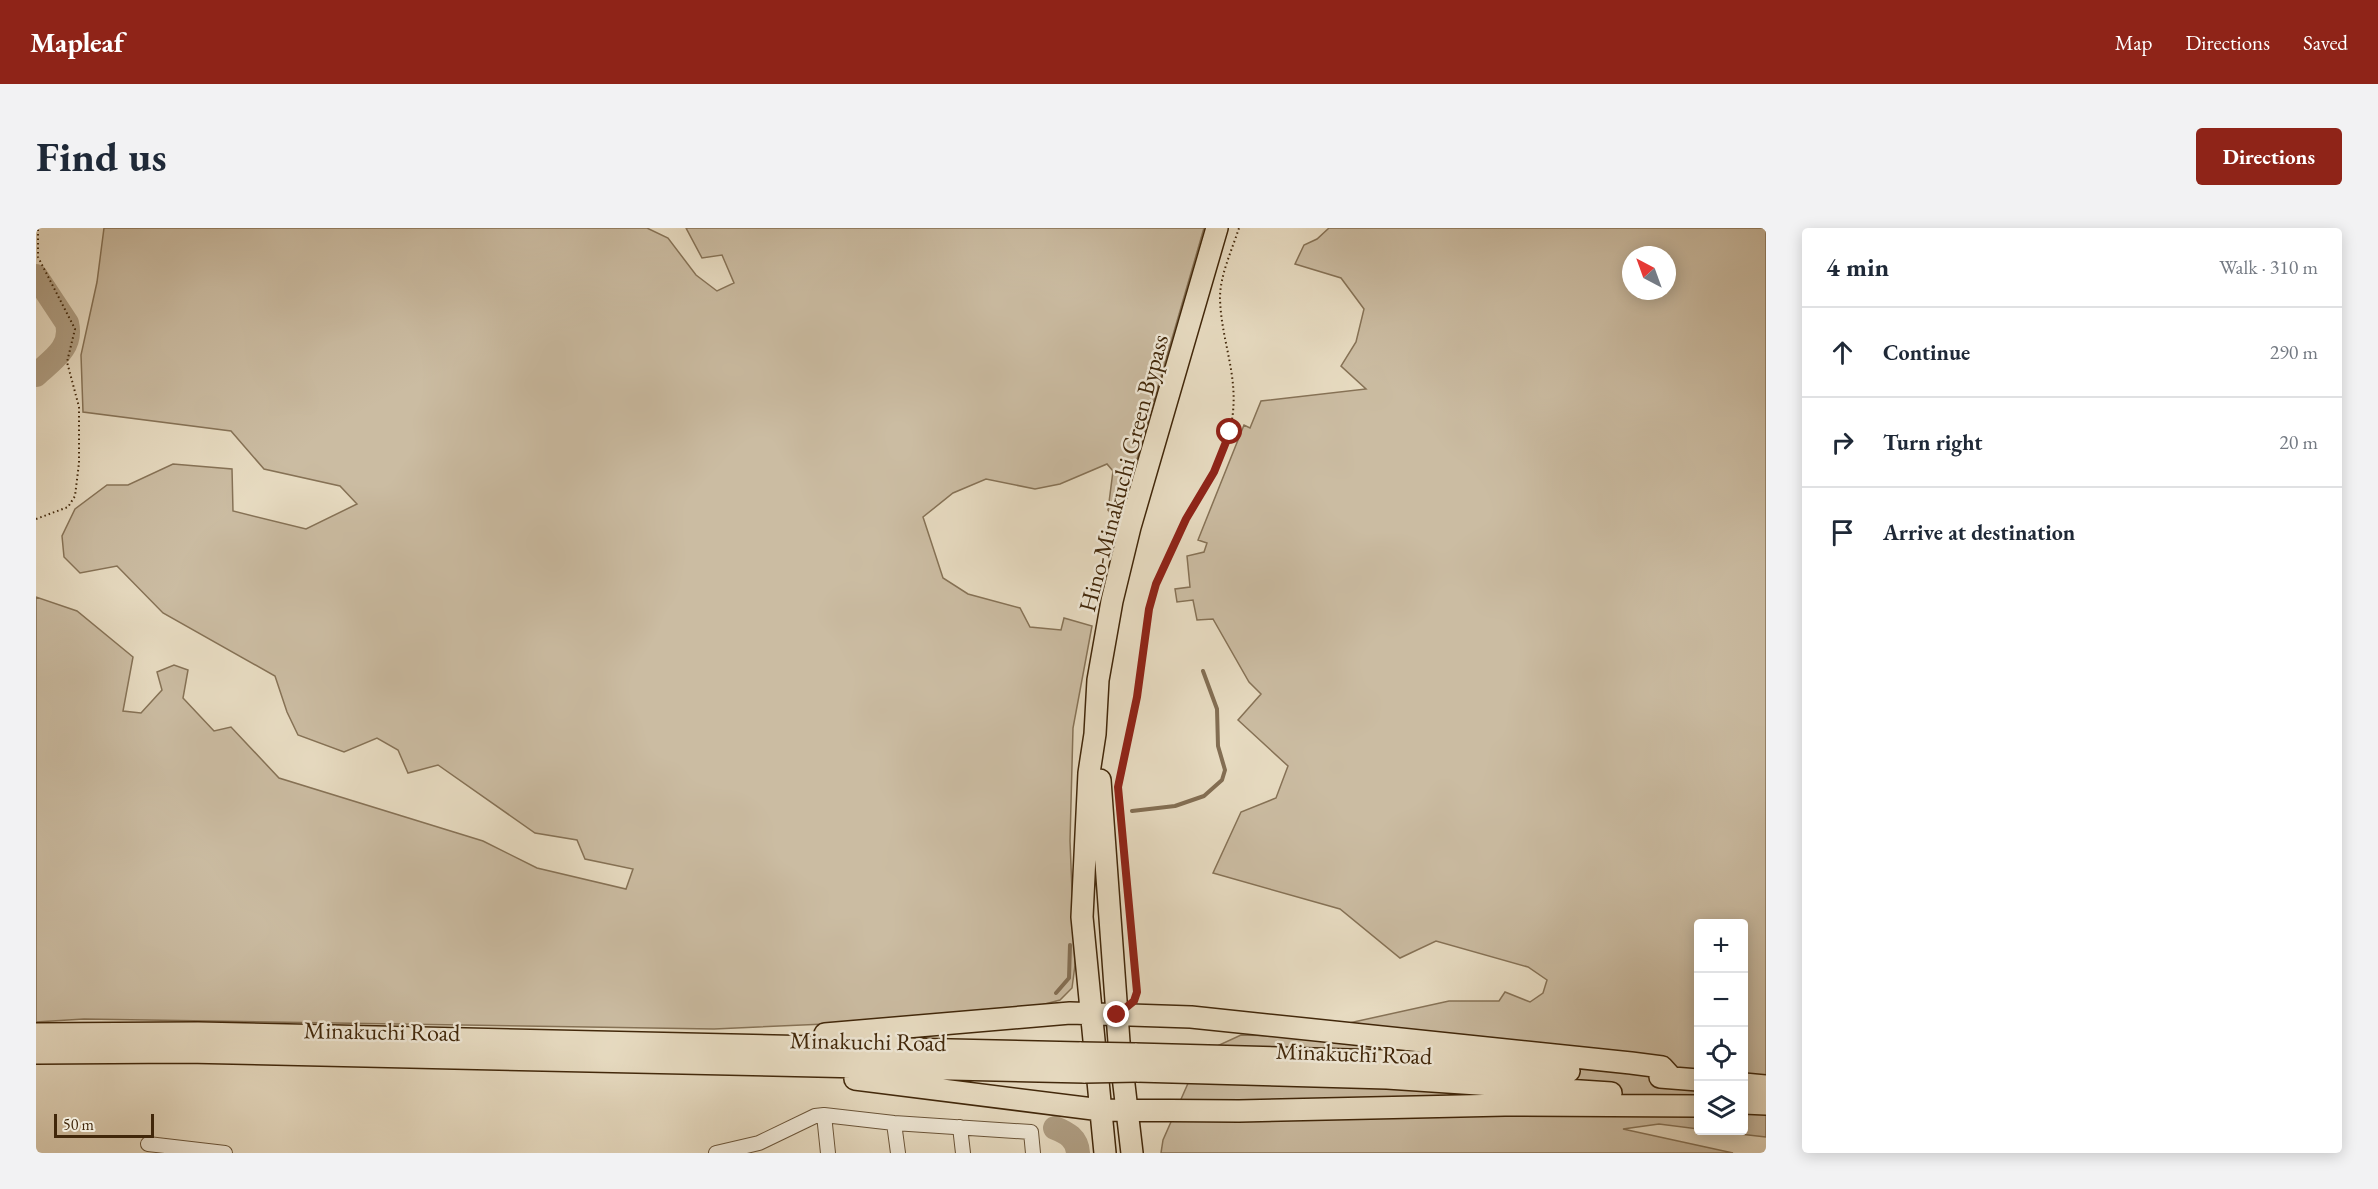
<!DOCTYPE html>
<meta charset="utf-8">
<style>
:root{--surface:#fff;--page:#f2f2f3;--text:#1f2937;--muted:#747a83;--line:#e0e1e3;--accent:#8f2418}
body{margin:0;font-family:"EB Garamond",serif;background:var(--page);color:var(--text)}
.controls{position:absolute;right:18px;bottom:18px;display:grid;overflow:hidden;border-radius:6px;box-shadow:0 3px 15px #0003}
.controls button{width:54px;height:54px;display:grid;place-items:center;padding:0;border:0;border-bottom:2px solid var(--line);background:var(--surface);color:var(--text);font:30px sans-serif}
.compass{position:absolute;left:1586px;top:18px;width:54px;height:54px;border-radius:50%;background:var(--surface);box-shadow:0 3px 15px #0003;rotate:319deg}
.scale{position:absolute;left:18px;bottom:15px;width:100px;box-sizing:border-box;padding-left:6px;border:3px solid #41270a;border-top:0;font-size:16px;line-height:21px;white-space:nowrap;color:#41270a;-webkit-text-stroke:4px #efe8d7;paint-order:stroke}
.stop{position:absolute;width:18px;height:18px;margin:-14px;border:4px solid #8f2418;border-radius:50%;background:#fff}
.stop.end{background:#8f2418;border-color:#fff;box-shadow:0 2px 6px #0008}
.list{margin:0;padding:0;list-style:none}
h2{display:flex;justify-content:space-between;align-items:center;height:78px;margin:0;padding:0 24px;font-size:26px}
h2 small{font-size:20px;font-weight:400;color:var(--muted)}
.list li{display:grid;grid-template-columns:39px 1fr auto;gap:18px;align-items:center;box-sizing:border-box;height:90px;padding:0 24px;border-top:2px solid var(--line)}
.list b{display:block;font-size:22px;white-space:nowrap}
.list em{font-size:20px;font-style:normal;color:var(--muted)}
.icon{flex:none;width:33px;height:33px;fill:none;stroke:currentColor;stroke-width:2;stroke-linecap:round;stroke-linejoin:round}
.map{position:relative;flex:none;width:1730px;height:925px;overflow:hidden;border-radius:6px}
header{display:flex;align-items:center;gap:36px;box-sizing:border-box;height:84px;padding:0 30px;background:var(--accent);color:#fff}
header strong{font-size:28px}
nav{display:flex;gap:33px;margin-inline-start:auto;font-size:21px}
.intro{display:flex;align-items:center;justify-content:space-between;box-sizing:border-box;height:144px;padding:0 36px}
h1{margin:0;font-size:42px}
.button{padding:15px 27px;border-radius:6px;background:var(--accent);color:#fff;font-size:21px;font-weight:700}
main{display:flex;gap:36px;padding:0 36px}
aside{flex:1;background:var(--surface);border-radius:6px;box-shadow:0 3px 15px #0003}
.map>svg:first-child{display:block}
.green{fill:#cbbca2;stroke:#867256;stroke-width:1.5;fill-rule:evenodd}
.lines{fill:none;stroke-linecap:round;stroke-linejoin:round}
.stream{stroke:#836e53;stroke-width:4}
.river{stroke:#af9e83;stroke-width:24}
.minor-casing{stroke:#6a5438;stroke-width:16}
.trunk-casing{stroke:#41270a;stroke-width:24}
.path{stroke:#41270a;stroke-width:2;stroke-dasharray:1.5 3;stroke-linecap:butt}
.minor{stroke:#efe8d7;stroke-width:14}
.trunk{stroke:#e7dbc1;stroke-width:21}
.trunk-bridge-casing{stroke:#41270a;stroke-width:24;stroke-linecap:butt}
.trunk-bridge{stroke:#e7dbc1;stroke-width:21}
.route{stroke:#8f2418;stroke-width:8}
.labels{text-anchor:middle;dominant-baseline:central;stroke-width:5;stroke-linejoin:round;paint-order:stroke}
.street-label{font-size:24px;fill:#41270a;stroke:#efe8d7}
</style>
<header>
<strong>Mapleaf</strong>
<nav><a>Map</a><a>Directions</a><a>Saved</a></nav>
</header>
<div class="intro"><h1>Find us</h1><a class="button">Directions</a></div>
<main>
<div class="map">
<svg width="1730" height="925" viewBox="0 0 1730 925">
<rect width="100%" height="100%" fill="#e7dbc1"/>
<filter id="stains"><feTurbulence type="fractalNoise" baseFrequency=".00333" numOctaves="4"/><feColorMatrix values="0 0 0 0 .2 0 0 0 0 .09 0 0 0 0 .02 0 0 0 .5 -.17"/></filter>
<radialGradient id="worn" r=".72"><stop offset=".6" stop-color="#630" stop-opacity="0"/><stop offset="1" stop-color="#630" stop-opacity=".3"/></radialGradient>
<path class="green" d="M68,0H611L632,10L660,47L681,63L698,55L686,27L666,30L650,0H1168L1082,297L1072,282L1077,243L1071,236L1024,256L999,261L950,251L917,265L887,289L907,350L932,366L984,380L994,399L1025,402L1028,390L1056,398L1037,500L1034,613L1039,737L1036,760L1024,772L998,779L858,793L678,801L48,791L0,794V369L41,383L97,429L87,483L105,485L126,462L121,444L138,437L152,442L147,470L178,503L195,499L243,550L447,613L501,640L590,661L597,641L549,631L541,612L499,605L402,537L372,545L362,522L341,510L308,524L262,507L251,484L239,448L127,385L81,338L44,345L28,329L26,308L39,281L71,257H92L137,236L196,241L197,283L270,301L321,276L304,258L228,241L195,203L47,184L45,127L61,54Z
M1293,0H1730V909L1677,903L1708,902V696H1662V901L1623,896L1587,901L1697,925H1125L1127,912L1157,844L1168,824L1205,807L1254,808L1413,773H1463L1469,764L1494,774L1507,765L1511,752L1492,739L1400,713L1364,730L1304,681L1177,645L1205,584L1240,570L1252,538L1202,492L1225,466L1213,454L1177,391L1161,392L1157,372L1141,374L1139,361L1154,359L1151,328L1168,324L1171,315L1162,312L1208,197L1214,200L1225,173L1330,161L1305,138L1320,114L1328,81L1305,50L1259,36L1268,17L1281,11ZM1595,27H1631V63H1595Z"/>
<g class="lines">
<path class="stream" d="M1096,583L1139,578L1168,568L1186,552L1189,542L1182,518L1181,481L1167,443
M1020,765L1033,750L1034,717"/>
<path class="river" d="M0,48L31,95C37,120 16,132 0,147
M1019,900C1031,905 1041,910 1042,925"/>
<defs>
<path id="minor" d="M788,887L792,925
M858,895L862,925
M924,899L927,925
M112,916L189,925
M680,925L723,915L779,888L788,887L858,895L995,904L997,925"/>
<path id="trunk" d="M1064,552L1083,814L1096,925
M0,806L162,805L1045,825
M789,806L1034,785L1155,789L1595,835L1626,839L1636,850
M0,825L150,824L1049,844
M1099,826L1418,835L1533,843
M1101,843L1351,850L1575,865
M1624,849L1662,852
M819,851L1065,882L1203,883L1469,877L1662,878
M1708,856L1730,858
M1708,875L1730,876
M1069,925L1046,689L1053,545L1059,506L1062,452L1076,373L1094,299L1181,0"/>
</defs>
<use href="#minor" class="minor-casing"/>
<use href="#trunk" class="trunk-casing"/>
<path class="path" d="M0,291L32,279L39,268L43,235V179L31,134L39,101L2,29V0
M1082,557C1089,527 1096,498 1101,468C1108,431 1107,391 1120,356C1140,304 1179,257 1193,205C1207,155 1185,117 1184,70C1184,47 1196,22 1203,0
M1087,610L1101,763L1099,772"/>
<use href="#minor" class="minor"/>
<use href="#trunk" class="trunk"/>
<defs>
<path id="trunk-bridge" d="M1045,825L1099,826
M1049,844L1101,843"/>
</defs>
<use href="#trunk-bridge" class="trunk-bridge-casing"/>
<use href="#trunk-bridge" class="trunk-bridge"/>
</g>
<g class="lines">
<path class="route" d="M1081,787L1098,773L1101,764L1082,559L1101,469L1113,381L1120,356L1150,291L1178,244L1194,204"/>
</g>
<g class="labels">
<g class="street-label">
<text transform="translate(1087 245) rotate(-75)">Hino-Minakuchi Green Bypass</text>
<text transform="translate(346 803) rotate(1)">Minakuchi Road</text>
<text transform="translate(832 813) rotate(1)">Minakuchi Road</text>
<text transform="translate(1318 825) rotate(2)">Minakuchi Road</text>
</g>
</g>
<rect width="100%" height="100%" filter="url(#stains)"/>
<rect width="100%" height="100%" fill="url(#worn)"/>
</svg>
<div class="controls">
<button>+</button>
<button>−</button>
<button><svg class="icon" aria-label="locate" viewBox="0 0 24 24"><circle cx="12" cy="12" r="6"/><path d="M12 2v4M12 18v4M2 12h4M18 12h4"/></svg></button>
<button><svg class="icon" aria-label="layers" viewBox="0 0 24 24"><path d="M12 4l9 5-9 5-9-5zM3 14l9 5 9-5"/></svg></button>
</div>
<svg class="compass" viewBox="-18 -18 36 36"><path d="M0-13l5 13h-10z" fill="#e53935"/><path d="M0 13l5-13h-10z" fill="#747a83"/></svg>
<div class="scale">50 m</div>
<div class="stop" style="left:1194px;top:204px"></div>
<div class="stop end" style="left:1081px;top:787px"></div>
</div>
<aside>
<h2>4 min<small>Walk · 310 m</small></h2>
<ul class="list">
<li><svg class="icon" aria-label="ahead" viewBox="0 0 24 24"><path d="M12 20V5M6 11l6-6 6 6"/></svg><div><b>Continue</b></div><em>290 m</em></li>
<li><svg class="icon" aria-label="right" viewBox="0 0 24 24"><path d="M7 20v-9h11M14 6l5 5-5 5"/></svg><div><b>Turn right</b></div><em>20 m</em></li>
<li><svg class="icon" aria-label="arrive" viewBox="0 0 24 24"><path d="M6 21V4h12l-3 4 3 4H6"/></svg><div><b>Arrive at destination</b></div></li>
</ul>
</aside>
</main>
